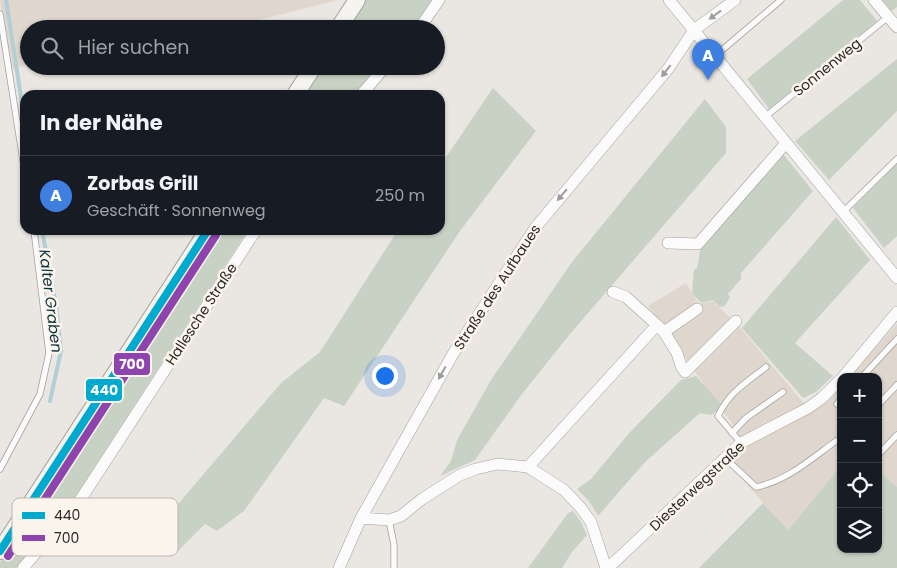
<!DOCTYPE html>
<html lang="de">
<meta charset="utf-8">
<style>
:root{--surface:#171b24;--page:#20242c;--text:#f1f3f6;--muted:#9ea1a6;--line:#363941;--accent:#6e6c68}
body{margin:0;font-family:Poppins,sans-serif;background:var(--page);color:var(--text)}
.controls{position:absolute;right:15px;bottom:15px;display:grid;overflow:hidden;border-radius:10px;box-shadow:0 1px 4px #0004}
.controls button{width:45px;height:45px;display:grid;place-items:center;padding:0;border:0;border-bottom:1px solid var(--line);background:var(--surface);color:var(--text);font:25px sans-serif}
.you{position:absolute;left:384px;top:375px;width:18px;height:18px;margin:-12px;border:4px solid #fff;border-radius:50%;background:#1a73e8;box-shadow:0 0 0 8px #1a73e833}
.badge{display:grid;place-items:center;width:32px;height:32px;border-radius:50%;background:var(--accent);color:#fff;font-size:16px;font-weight:700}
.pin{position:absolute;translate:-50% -41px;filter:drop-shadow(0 1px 2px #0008)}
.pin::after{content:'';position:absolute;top:26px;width:18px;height:15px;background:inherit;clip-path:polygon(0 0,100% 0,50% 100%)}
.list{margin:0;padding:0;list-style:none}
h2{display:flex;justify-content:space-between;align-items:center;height:65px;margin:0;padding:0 20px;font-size:21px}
h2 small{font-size:16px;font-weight:400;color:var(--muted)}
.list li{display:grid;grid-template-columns:32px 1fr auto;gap:15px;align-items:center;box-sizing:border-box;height:80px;padding:0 20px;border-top:1px solid var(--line)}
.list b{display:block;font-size:19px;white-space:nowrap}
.list p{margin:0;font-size:16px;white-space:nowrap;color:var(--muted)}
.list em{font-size:16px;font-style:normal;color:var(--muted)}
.icon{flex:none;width:28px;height:28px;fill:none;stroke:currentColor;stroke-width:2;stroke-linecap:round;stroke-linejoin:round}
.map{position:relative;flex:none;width:897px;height:568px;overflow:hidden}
.search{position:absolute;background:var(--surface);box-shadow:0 1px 4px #0004;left:20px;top:20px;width:425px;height:55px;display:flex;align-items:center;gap:12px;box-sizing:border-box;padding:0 18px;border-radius:28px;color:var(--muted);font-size:19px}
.panel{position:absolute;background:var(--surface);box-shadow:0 1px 4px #0004;left:20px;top:90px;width:425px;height:145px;border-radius:15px}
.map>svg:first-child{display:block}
.built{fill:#dfd7ce}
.green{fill:#c8d2c4}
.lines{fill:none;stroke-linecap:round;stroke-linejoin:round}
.stream{stroke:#b2cfd6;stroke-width:4}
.lane-casing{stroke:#a2a09d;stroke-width:7}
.street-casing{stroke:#a2a09d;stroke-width:12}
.secondary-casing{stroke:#a2a09d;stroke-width:18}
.lane{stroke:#fcfbfb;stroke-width:5.5}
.street{stroke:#fcfbfb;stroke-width:11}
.secondary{stroke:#f6f4f0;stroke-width:16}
.bus-1-casing{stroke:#fbf4ec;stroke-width:11}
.bus-2-casing{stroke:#fbf4ec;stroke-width:11}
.bus-1{stroke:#00a9ce;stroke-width:8}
.bus-2{stroke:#8e44ad;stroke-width:8}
.oneway{fill:#9e9d9c}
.labels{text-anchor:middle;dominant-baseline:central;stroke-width:5;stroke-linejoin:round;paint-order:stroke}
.street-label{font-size:14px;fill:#2c2a27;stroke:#fbf4ec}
.water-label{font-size:15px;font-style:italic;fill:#0a333d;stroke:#fbf4ec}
.key{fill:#fbf4ec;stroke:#bdb7b1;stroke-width:1}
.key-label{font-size:14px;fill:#2c2a27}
.line-badge{stroke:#fbf4ec;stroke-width:2}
.badge-label{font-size:14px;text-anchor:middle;font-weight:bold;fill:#fff}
</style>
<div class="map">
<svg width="897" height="568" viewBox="0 0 897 568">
<rect width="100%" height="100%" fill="#eae6e2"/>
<path class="built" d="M0,0H337L225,29H29V65L9,69Z
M686,283L699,304L713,301L739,326L811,412L824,404L841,386V466L788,531L729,464L738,432L648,306Z
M897,324V487L878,470V377H849Z"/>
<path class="green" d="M365,0H435L412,29H347Z
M843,0H860L877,21L769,109L747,79Z
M880,0H897V7L890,12Z
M897,59V111L829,180L795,141Z
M322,66H379L354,95H304Z
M493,88L536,131L460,231L344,406L324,398L244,511L217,531L205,524L177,552L156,530L281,383L320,352L398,230H440V166Z
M705,99L726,127V153L570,334L522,394L475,460L440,476L451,461L457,440L491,380L572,262Z
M783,154L813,191L741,273V279L728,294L730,297L725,306L720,307L713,300L701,303L692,293L694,269H697L701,245Z
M897,164V236L884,248L853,208Z
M836,217L870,260L795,343L833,376L816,392L803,398L742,328Z
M216,230H248L64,514L16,568H0V562Z
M696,376L721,404L717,411L711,415L700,413L645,462L598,516L589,501L577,489L591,479L631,431L681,380Z
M841,466V549H878V470L897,487V568H699L763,503L788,530Z
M573,511L581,522L587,535L572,552L562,568H528L568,513Z"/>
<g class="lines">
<path class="stream" d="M6,0L25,123
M42,230L56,305L61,351L50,401"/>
<defs>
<path id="lane" d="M0,14L25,173
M715,56L781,0
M765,117L888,17
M843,212L897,159
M862,377L897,339
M837,404L841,399
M878,405L897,385
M732,433L746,418L783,392
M741,443L718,416C729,392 746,383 766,367
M878,455L897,435
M725,458L756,487C787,481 811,459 836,441
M0,469L40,394L49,353L34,230
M389,520L394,545V568"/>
<path id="street" d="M669,0L897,278
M874,0L897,27
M419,29L439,0
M361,95L386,66
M668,243L698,244L786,143
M613,292L626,297L657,325
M664,332L677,353L681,366L685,372L736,321
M843,377L897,312
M528,467L657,325L664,332L697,309
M361,518L389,520L401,516L422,499L460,475L476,469L497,464L528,467L564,490L581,508L591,522L606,568
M23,568L77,505L256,230
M339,568L361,518L453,354L535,228L668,69L694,30L735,0
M608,568L741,443L808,408L822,398L841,379"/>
<path id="secondary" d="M338,29L357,0
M295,95L314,66
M0,551L208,230"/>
</defs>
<use href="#lane" class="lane-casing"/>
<use href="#street" class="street-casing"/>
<use href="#secondary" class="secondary-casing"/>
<use href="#lane" class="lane"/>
<use href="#street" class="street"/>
<use href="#secondary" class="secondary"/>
<defs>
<path id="bus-1" d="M0,551L208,230"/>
<path id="bus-2" d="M8,556L216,235"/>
</defs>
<use href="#bus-1" class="bus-1-casing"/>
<use href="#bus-2" class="bus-2-casing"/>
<use href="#bus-1" class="bus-1"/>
<use href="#bus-2" class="bus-2"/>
</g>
<defs><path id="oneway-solid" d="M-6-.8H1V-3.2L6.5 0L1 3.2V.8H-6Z" transform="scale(1.25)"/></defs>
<g class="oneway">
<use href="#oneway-solid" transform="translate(715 15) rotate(144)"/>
<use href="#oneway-solid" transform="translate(666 71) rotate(128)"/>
<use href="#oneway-solid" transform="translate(562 195) rotate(130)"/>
<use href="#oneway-solid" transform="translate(442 373) rotate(119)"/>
</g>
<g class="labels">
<g class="street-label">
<text transform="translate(827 67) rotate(-39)">Sonnenweg</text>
<text transform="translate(497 287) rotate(-57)">Straße des Aufbaues</text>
<text transform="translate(201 314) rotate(-57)">Hallesche Straße</text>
<text transform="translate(697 486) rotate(-43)">Diesterwegstraße</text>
</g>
<g class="water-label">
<text transform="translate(51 301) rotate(83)">Kalter Graben</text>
</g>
</g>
<rect x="12" y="498" width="166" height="58" rx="8" class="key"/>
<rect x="22" y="512" width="23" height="7" fill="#00a9ce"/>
<rect x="22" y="535" width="23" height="6" fill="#8e44ad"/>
<g class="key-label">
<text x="54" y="520">440</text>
<text x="54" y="543">700</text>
</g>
<g class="line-badge">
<rect x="113" y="352" width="38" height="24" rx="5" fill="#8e44ad"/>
<rect x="85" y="378" width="38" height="24" rx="5" fill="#00a9ce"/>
</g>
<g class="badge-label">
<text x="132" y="369">700</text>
<text x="104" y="395">440</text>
</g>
</svg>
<div class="controls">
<button>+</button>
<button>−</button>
<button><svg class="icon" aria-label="locate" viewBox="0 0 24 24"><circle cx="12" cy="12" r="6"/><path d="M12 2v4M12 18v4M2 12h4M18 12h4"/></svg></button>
<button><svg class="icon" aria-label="layers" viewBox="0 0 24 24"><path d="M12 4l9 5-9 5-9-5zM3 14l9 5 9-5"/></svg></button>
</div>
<div class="you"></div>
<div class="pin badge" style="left:708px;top:80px;background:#3f7fe0">A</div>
<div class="search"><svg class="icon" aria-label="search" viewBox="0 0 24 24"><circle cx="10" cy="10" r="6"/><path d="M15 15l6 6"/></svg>Hier suchen</div>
<section class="panel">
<h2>In der Nähe<small></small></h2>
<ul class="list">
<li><span class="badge" style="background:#3f7fe0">A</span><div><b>Zorbas Grill</b><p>Geschäft · Sonnenweg</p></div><em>250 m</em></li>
</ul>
</section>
</div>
